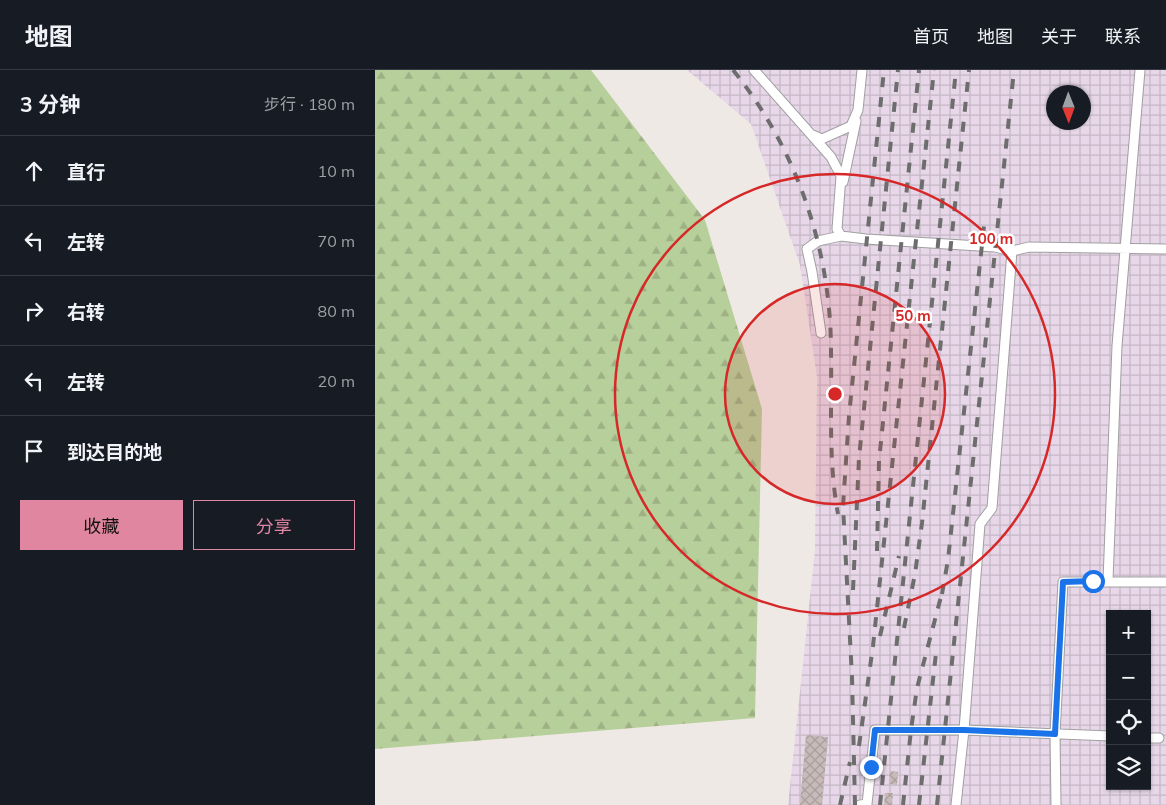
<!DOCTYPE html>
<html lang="zh">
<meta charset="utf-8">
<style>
:root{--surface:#171b24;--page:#242831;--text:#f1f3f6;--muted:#9ea1a6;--line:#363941;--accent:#e086a0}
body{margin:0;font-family:Mulish,"Noto Sans SC",sans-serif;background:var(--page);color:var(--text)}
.controls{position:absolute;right:15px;bottom:15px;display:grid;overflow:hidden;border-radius:0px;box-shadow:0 1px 4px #0004}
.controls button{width:45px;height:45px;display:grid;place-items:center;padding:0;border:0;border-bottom:1px solid var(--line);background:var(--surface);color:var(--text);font:25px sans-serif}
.compass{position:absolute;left:671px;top:15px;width:45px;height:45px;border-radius:50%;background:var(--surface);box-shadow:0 1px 4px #0004;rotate:179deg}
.stop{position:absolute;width:15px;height:15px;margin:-11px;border:4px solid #1a73e8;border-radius:50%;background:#fff}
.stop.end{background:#1a73e8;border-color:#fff;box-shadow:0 1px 5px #0008}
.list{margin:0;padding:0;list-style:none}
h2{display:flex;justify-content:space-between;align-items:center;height:65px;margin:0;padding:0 20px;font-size:21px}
h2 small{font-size:16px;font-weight:400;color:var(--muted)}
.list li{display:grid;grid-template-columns:32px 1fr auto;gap:15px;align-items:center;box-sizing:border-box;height:70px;padding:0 20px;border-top:1px solid var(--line)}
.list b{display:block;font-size:19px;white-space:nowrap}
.list em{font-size:16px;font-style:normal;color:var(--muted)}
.actions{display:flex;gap:10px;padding:15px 20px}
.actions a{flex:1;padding:11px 0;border:1px solid var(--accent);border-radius:0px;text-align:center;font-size:18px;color:var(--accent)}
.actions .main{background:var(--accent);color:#111}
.icon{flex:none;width:28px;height:28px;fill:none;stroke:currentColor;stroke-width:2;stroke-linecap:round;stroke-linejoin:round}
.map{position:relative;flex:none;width:791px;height:735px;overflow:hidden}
header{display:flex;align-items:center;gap:30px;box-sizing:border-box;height:70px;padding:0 25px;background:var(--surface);border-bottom:1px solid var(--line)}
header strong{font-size:24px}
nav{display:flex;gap:28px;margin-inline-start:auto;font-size:18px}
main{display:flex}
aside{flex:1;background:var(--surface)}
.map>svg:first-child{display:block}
.industrial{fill:url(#industrial-grid);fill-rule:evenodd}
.forest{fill:url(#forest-firs)}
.building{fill:url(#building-cross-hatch)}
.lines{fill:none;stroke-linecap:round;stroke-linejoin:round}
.service-casing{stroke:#a0a0a0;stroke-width:11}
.service{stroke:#fff;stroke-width:9}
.rail{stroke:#6d6d6d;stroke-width:4;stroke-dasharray:10 10;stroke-linecap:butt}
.route{stroke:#1a73e8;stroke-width:6}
.ring{fill:none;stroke:#d62828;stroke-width:2.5}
.centre{fill:#d62828;stroke:#fff;stroke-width:2.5}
.ring-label{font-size:15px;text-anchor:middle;font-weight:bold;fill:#d62828;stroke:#fff;stroke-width:5;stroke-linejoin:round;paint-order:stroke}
</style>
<header>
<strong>地图</strong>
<nav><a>首页</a><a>地图</a><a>关于</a><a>联系</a></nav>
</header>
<main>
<aside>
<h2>3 分钟<small>步行 · 180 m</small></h2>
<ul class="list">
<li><svg class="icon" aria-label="ahead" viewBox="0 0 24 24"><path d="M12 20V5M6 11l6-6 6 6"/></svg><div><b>直行</b></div><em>10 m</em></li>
<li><svg class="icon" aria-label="left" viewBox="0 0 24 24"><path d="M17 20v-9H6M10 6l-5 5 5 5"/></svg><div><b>左转</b></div><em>70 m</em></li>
<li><svg class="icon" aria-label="right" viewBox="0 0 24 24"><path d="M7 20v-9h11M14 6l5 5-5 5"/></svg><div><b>右转</b></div><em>80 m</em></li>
<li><svg class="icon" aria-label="left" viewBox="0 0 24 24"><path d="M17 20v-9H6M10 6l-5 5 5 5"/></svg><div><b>左转</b></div><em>20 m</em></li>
<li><svg class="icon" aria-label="arrive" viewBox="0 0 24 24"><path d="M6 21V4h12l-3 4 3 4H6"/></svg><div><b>到达目的地</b></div></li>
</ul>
<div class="actions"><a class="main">收藏</a><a>分享</a></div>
</aside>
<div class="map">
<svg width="791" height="735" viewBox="0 0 791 735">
<defs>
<pattern id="industrial-grid" width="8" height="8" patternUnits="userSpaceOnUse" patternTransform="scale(1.25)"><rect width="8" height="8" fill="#e7d7e8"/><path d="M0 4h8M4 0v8" fill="none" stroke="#c6b8c7"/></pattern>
<pattern id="forest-firs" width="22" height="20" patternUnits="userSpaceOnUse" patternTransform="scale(1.25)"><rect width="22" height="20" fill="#b7cf9a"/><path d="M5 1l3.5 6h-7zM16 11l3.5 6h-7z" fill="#9db184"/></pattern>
<pattern id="building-cross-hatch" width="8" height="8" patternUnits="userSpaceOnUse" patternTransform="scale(1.25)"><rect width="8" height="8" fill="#c7bab8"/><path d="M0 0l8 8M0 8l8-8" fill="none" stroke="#aa9f9e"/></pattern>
</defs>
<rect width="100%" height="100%" fill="#efe9e5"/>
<path class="industrial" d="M312,0H791V735H413L440,480L442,307L425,195L376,54ZM678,22H708V52H678ZM735,544H772V716H735Z"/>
<path class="forest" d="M0,0H216L330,150L387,339L380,648L0,679Z"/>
<path class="building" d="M431,665L453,667L447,735H425Z
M515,701L523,702L522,715L514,714Z
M510,723H518L517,735H509Z"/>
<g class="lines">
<defs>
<path id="service" d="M379,0L456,87L466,106L462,159L466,166L491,169L620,177L637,181L654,177L791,179
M438,65L447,69L476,56L483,40L487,0
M468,112L481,51
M446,263L437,202L432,179L443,171L466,166
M733,511L742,276L765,0
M772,668H784
M485,735L492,734L500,660H589L605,454L617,438L637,181
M581,735L589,660L735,666
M681,735L680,664L688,512H791"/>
</defs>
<use href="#service" class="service-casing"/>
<use href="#service" class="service"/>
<path class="rail" d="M358,0C422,79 456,180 456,281C457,336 453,390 463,444
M502,481L504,391L544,0
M478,520L484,388L523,0
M567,524L573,490L609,156
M529,558L540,504L547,453L594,0
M505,566L524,486
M484,676L498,576L559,0
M465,735L475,692
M480,735L477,607L468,436L474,346L509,0
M505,735L581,0
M528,735L536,660L542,618L568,519
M544,735L561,583
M562,735L639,0"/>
</g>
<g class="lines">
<path class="route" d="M496,697L500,660H589L680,664L688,512L718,511"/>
</g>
<circle cx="460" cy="324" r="110" fill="#d62828" fill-opacity=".12"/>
<g class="ring">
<circle cx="460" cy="324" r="110"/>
<circle cx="460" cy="324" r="220"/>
</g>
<circle cx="460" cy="324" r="8" class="centre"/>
<g class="ring-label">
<text x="616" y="174">100 m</text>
<text x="538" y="251">50 m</text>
</g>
</svg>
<div class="controls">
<button>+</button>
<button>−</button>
<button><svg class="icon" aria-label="locate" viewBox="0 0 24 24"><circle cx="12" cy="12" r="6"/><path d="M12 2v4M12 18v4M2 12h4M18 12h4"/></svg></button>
<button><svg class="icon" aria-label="layers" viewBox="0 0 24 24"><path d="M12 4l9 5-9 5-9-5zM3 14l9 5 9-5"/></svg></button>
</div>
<svg class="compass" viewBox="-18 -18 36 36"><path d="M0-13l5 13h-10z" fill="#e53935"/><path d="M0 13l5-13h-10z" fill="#9ea1a6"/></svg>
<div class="stop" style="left:718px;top:511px"></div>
<div class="stop end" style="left:496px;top:697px"></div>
</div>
</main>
